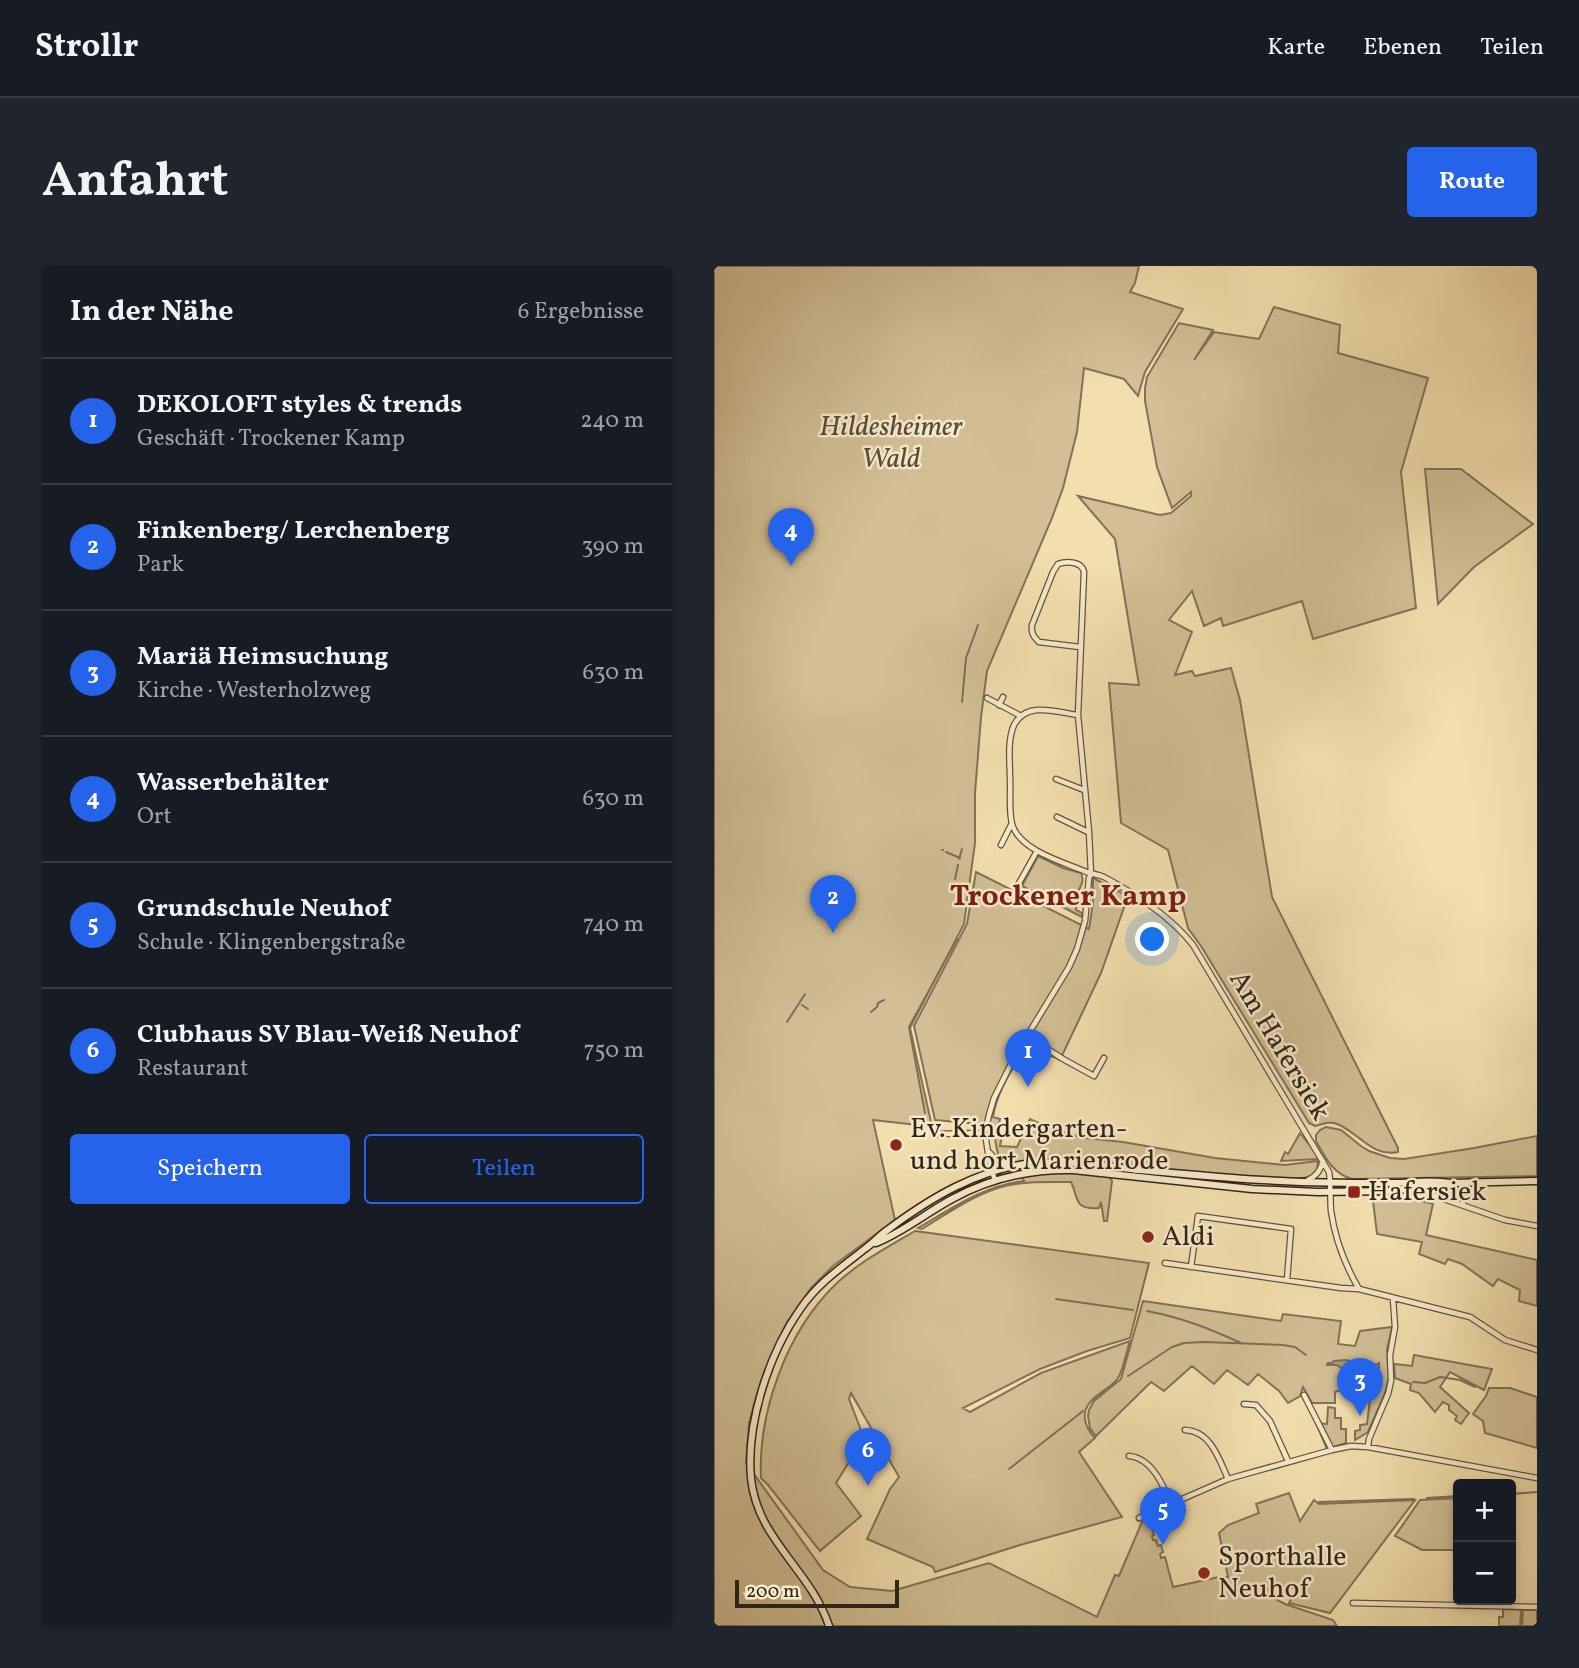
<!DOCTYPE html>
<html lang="de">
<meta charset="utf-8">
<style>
:root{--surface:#171b24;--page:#20242c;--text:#f1f3f6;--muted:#9ea1a6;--line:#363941;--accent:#2563eb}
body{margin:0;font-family:Vollkorn,serif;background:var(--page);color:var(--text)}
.controls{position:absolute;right:21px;bottom:21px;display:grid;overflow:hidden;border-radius:7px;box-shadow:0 4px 10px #0003}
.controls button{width:63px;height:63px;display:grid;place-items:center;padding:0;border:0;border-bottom:2px solid var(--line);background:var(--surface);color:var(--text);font:35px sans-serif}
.scale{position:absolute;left:21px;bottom:18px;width:164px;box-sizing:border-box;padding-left:7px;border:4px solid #322519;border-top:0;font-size:19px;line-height:24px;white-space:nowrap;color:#322519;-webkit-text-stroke:5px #f7eaca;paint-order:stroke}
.you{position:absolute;left:439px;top:674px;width:24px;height:24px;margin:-18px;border:5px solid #fff;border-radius:50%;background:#1a73e8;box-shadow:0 0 0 10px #1a73e833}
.badge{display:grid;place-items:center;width:46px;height:46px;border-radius:50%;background:var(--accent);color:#fff;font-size:23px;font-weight:700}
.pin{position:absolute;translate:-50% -58px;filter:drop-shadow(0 2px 4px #0008)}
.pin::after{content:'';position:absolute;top:37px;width:24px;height:21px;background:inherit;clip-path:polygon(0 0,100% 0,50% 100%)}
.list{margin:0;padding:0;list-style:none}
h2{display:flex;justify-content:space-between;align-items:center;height:91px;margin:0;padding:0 28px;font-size:30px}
h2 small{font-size:23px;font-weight:400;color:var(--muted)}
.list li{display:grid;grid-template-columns:46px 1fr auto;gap:21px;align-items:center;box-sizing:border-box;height:126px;padding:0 28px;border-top:2px solid var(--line)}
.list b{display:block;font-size:26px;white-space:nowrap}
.list p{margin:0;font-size:23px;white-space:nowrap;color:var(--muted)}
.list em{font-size:23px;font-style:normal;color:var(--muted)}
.actions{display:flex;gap:14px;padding:21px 28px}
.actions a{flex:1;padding:16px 0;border:2px solid var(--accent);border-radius:7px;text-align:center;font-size:24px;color:var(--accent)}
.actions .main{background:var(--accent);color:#fff}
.map{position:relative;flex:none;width:823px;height:1360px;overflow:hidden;border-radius:7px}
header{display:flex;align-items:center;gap:42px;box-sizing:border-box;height:98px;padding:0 35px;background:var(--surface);border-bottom:2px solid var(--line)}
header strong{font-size:33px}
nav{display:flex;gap:38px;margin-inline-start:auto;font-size:24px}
.intro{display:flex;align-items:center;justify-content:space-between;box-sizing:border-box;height:168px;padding:0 42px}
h1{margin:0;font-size:49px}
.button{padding:18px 32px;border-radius:7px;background:var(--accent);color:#fff;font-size:24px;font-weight:700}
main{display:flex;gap:42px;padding:0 42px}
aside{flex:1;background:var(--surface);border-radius:7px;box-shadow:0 4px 10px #0003}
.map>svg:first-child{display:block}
.green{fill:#d2bf95;stroke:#827257;stroke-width:2}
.water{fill:#b1a07b;stroke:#7e6f54;stroke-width:2}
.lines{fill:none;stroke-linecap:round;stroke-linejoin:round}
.stream{stroke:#7e6f54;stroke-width:2}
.street-casing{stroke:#62543e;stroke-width:7}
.secondary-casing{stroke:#322519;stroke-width:9}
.street{stroke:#f7eaca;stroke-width:4.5}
.secondary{stroke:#f7eaca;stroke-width:6}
.poi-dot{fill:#8f2418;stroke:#f7eaca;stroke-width:2.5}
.labels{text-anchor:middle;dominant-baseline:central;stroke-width:5;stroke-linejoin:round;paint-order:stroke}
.park-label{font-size:28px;font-style:italic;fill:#5a4c38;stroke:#f7eaca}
.street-label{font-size:28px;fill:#322519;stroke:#f7eaca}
.poi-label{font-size:28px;fill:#322519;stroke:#f7eaca;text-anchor:start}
.neighbourhood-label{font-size:30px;font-weight:bold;fill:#7a1f14;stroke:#f7eaca}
</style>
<header>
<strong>Strollr</strong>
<nav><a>Karte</a><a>Ebenen</a><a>Teilen</a></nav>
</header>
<div class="intro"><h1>Anfahrt</h1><a class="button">Route</a></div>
<main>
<aside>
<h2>In der Nähe<small>6 Ergebnisse</small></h2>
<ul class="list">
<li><span class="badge">1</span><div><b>DEKOLOFT styles &amp; trends</b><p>Geschäft · Trockener Kamp</p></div><em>240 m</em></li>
<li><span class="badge">2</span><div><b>Finkenberg/ Lerchenberg</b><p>Park</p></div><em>390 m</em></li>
<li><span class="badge">3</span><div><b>Mariä Heimsuchung</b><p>Kirche · Westerholzweg</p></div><em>630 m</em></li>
<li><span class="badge">4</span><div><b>Wasserbehälter</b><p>Ort</p></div><em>630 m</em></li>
<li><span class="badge">5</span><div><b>Grundschule Neuhof</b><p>Schule · Klingenbergstraße</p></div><em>740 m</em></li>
<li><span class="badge">6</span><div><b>Clubhaus SV Blau-Weiß Neuhof</b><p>Restaurant</p></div><em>750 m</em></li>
</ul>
<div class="actions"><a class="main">Speichern</a><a>Teilen</a></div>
</aside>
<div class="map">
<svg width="823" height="1360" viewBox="0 0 823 1360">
<rect width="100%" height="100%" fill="#f3dfae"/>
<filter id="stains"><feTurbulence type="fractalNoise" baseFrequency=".00286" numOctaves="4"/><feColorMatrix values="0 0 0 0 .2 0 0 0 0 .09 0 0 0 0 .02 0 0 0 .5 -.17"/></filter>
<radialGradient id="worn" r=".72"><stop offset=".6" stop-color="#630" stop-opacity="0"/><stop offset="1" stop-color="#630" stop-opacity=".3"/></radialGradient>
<path class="green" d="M0,0H425L421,17L416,26L469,43L431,106L424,130L410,113L370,102L363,166L349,222L338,252L273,405L267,451L261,527V577L250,658L196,762L217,856L212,860L159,854L181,954L119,1000L97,1022L72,1058L58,1088L43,1128L35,1157L32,1197L109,1304L136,1321L178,1325L275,1297L383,1351L401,1309L405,1310L428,1256L446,1247L450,1262L446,1263L445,1260L438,1262L440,1269L438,1270L439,1274H442L444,1280L447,1279L449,1286L446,1288L447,1292L451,1291L459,1321L505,1311H514L505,1267L514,1259L545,1247L542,1238L575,1227L586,1255L600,1234L605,1238L701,1234L616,1347L575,1337L582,1323L557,1317L552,1328L571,1338L619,1354L623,1360H0Z
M560,41L626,59L624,87L714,112L687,206L702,342L599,373L588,335L509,360L507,352L490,360L478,325L455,354L478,366L461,409L478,405L481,410L517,402L526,434L558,631L684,882V886C658,892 643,865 623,858C616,855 609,858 601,860L595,857L487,680L474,662L454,584L407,557L395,417L425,419L401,273L364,230L446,249L457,247L477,230V226L458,242L443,201L431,135V122L433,111L465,57L499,64L480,94L500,66L545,73Z
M711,203H747L819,258L760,301L724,338Z
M324,590L349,602L367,607C371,617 366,619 364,627C362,632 363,639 362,644L368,647V651L308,620Z
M262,606L375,663L379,637V612L414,630L387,707L346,794L338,790L334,792L316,789L312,796L309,794L317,779L313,778C300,800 283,825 279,851L286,853L283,868L288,870L286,880L303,881L316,853L340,864L371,872L409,876L501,892L571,899L604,895L603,904L597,910L586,913L510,909L350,894L286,898L278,859L221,854L200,760L253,658Z
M612,861L627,864L647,880L655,885L676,892L690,893L760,882L823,870V910L638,913C619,908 611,891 602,875V869L606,864Z
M586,867L602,887L604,893L567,895L571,886L574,888Z
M344,905L395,910L398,915L393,955H390L387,936L385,942C359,944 365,932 357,916C336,916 313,915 291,920C262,927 234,947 208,963L204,962C237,943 271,919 310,915L306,908Z
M699,933L719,938L712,969L823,994V1040L805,1035L806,1024L784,1013L779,1020L748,998L734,993L731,998L705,988L708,976L663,968L659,935Z
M201,965L435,997L416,1072L373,1085L326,1103L249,1142L256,1146L327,1107L416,1075C412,1086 410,1102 404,1112C394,1126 368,1132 371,1153C372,1161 375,1166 381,1172L365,1186L408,1251L306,1279L221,1306L219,1301L153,1273L176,1223L185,1211L137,1127L135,1133L150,1172L122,1217L147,1250L106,1285L54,1219L47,1212C44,1145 73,1065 122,1018C145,996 174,981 201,965Z
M429,1035L567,1055L569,1048L627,1055L624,1078L641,1080L646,1065L678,1061L673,1084L675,1111L671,1127L654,1166L641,1174V1165L646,1164V1159L653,1158L657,1125L629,1123L621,1126V1137H598L589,1121L586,1130L574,1137L565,1125L544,1108L534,1119L513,1104L500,1118L478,1100L450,1125L437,1116L382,1170L376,1162L374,1150L375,1144L380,1135L407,1113Z
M700,1089L778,1103L770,1124L736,1106L726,1121L755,1147L747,1158L741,1154L743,1150L735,1144V1139L729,1136L721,1146L705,1127L696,1124L697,1118L681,1112L680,1098L698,1100Z
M775,1122H796L823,1131V1182L771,1167L769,1155L759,1148L772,1130Z
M614,1141L621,1142V1152H627V1163H632V1177L613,1183L602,1157L613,1158Z
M744,1232V1284H708L681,1270L706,1234Z
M789,1343L807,1344L806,1360H785V1351H789Z
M809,1344H823V1360H808Z"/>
<path class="water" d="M632,1094L646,1098L648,1095L662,1099L665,1097V1102L662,1104C651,1100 638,1101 627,1102L623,1099H613L614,1097H618L620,1095Z"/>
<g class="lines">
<path class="stream" d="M248,436L252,392L264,359
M228,584H229
M232,586L246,592
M245,593L248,583
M241,613L244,599
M88,739L94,743
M157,746L163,741L164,737L170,734
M73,756L91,728
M211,847L195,761L243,673
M342,1033L419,1044
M433,1045C469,1052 494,1062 527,1077
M414,1110L458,1081L470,1077L490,1076L569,1079L581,1081L592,1089
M699,1116L711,1117L726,1111L746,1114L761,1121
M295,1203L369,1145
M797,1228L823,1226
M713,1232L744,1230
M605,1236L700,1233"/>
<defs>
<path id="street" d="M273,432L307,450
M285,439L289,431
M364,449C343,446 312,435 300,459C293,475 296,496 296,513C297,526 294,549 299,561C309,586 352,597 375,607C380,608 385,609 390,611C422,628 456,650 479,679L615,906C617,919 616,932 617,945C621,973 631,999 645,1023
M342,513L370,524
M343,551L374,566
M287,579L297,559
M305,617L323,585
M313,770L349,793L380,810L390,792
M220,868L271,867
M276,887L284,896L297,899
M281,914L276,900L271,867L275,849L280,832L301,790L355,701L363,683L371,655L375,612L377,608L375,566L364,449L370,306C368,295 352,295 344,298L339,306L318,359C317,367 319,370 325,376L366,381
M594,914C603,910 607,904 609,895
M747,917L749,938
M701,923L791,954L823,960
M451,997L627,1022L645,1023L756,1051L791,1074L823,1084
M477,1001L484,950L577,963L573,1014
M590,1129L618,1184
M530,1138L542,1139L556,1155L574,1195
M471,1164C497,1165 505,1193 514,1213
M654,1181L655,1173L674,1128L677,1115L676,1089L681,1061L679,1033
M415,1190C438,1192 451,1221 456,1239
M425,1252L514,1213L618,1184L637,1180L654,1181L823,1212
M639,1337L823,1341"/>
<path id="secondary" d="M162,977C189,966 212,947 238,933C276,912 315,903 359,904L538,923L604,926L676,925L736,917L823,915
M115,1360C97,1304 43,1274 37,1212C32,1157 55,1087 87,1042C104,1017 128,1001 152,982C159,977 165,970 172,965C216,932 264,903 319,897C355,894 390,900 425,904C472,908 520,913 567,915C604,917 641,917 678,917C697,917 717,913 736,917"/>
</defs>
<use href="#street" class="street-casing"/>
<use href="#secondary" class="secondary-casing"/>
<use href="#street" class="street"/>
<use href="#secondary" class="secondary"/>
</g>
<g class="poi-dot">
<circle cx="182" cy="879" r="7"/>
<rect x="633" y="919" width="14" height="14" rx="3.5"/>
<circle cx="434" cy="971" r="7"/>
<circle cx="490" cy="1307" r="7"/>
</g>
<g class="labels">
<g class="park-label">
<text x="177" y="161">Hildesheimer<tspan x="177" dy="32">Wald</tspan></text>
</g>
<g class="street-label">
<text transform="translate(565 780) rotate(59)">Am Hafersiek</text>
</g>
<g class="poi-label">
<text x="196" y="863">Ev. Kindergarten-<tspan x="196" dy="32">und hort Marienrode</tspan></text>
<text x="654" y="926">Hafersiek</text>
<text x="448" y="971">Aldi</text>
<text x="504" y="1291">Sporthalle<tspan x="504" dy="32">Neuhof</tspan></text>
</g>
<g class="neighbourhood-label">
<text x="354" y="631">Trockener Kamp</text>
</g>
</g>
<rect width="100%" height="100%" filter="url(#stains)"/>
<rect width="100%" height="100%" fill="url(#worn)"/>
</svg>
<div class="controls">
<button>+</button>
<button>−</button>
</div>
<div class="scale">200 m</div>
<div class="you"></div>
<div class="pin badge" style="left:314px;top:821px">1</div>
<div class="pin badge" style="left:119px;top:667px">2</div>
<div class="pin badge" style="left:646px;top:1150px">3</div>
<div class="pin badge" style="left:77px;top:300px">4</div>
<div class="pin badge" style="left:449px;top:1279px">5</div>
<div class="pin badge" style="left:154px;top:1220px">6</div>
</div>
</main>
